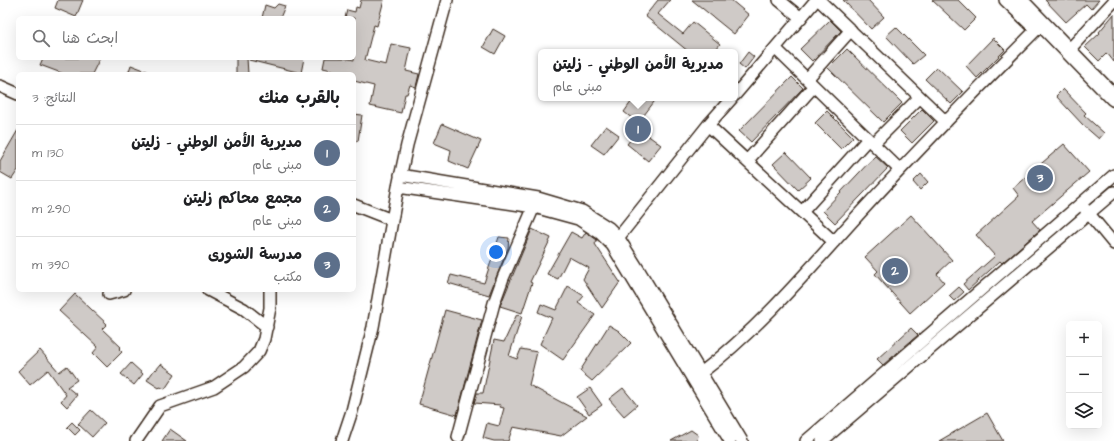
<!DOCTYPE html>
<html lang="ar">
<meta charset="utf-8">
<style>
:root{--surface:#fff;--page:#f6f6f6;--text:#202124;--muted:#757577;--line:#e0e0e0;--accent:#7c3aed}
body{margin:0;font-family:"Architects Daughter","Playpen Sans Arabic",sans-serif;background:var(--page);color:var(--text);direction:rtl}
.controls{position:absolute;right:12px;bottom:12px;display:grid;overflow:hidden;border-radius:6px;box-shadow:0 4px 16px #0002}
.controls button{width:36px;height:36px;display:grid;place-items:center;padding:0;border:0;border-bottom:1px solid var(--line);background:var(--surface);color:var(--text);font:20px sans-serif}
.you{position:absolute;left:496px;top:252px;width:14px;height:14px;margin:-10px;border:3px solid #fff;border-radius:50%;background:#1a73e8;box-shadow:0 0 0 6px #1a73e833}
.badge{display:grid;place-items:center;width:26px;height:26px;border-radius:50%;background:var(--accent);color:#fff;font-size:13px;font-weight:700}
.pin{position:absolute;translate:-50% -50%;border:2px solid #fff;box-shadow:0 1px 4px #0006}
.popup{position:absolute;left:538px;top:49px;width:200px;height:52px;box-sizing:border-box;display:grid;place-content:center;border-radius:6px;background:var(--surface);filter:drop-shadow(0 1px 3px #0005);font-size:13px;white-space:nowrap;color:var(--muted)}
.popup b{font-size:15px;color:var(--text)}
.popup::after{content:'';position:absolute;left:50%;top:100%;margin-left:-8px;border:8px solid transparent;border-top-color:var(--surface)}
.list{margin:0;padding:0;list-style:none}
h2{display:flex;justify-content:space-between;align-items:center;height:52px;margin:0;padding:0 16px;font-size:17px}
h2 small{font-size:13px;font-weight:400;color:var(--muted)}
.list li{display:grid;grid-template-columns:26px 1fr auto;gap:12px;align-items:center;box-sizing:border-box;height:56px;padding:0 16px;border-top:1px solid var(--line)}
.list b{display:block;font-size:15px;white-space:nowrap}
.list p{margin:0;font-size:13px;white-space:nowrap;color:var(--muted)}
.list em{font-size:13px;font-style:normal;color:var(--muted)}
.icon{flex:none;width:22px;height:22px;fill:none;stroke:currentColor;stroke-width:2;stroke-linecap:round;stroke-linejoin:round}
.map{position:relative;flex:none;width:1114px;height:441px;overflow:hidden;direction:ltr}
.search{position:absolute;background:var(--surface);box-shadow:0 4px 16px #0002;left:16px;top:16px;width:340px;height:44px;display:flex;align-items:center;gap:10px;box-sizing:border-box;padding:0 14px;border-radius:6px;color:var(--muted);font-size:15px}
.panel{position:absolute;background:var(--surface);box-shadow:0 4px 16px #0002;left:16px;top:72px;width:340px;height:220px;border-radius:6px;direction:rtl}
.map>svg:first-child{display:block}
.building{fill:#cfcac7;stroke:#3b2a1e}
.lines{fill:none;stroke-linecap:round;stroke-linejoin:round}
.minor-casing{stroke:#3b2a1e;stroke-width:14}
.highway-casing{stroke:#3b2a1e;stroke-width:19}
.minor{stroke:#fff;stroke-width:11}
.highway{stroke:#fff;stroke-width:16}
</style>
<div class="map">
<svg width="1114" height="441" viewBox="0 0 1114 441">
<rect width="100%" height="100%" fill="#fff"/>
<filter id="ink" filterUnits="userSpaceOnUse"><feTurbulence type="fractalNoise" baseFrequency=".025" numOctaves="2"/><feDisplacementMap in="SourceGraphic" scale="8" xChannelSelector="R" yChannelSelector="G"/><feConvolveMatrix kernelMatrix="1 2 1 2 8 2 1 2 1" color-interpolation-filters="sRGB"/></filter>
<g filter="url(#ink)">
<path class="building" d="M58,0H83L76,17L55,8Z
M361,0H384L377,26L374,25L365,60L386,65L391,44L411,48L406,71L419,74L416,87L410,85L407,94H405L401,113L370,106L374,86L354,81V74H335L336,71L323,68L325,58H344L354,60V18H345L347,10L355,12L356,7L359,8Z
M658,0H670L658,14L683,34L693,22L720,44L714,52H689L645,16Z
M692,0H731L749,15L734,34Z
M843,0H868L884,17L871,29Z
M932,0H958L976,18L964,30Z
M1045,0H1099L1091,9L1086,4L1066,22Z
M278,4L285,6L280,18H262L265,5L274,8Z
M1114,14V62L1107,53L1099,61L1085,47L1100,33L1099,32Z
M830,20L841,31L812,61L800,49Z
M896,27L924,55L913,64L886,36Z
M493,29L505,36L495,54L483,47Z
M993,38L1005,50L977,78L966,66Z
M847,49L902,103L883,122L828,68Z
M748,52L754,57L745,69L739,64Z
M43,58H100L92,74H64L40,65Z
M236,58H247L248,74H236Z
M250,58H304L301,73L249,60Z
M131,65L152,73V74H128Z
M937,67L963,92L951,104L925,79Z
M792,77L803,88L751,142L739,131Z
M1063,89L1086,113L1084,115L1104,133L1099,139L1083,125L1056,96Z
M634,98H657L638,123L624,112Z
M922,109L934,121L912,143L900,131Z
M827,111L853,137L841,149L815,123Z
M354,114L362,115L358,141H354Z
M442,124L481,141L468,169L449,161L451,150L434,143Z
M606,126L619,135L604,154L591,145Z
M639,129L661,145L648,161L627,144Z
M18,130V170L12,179L0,172V161Z
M1064,144L1089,172L1032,221L1040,230L1002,263L1000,261L968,290L963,284L995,256L976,235L1019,196L1013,188Z
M786,152L811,178L798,190L773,164Z
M875,156L888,168L835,223L823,211Z
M921,174L928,182L920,190L913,182Z
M911,215L952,260L937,274L944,282L910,313L875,274L878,271L865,257Z
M532,229L551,238L530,282L532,283L522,313L500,306Z
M571,232L582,238L586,232L597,240L595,244L620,282L602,308L583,279L589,268L569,257L558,279L547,274Z
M499,237L509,238L508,248L489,295L448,283L451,275L484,283Z
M568,286L584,296L578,303L595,315L563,360L540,344L552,318L538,312L541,304L556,310Z
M959,287L964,292L954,301L949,296Z
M75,294L107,324L102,329L121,347L119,349L122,352L107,367L93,353L98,347L59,311Z
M445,310L482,320L457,415L419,404Z
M517,314L522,316L509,356L517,359L521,349L537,352L529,385L587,416L561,436L513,427L508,441H494L483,438L487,423L499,426L504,408L500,407L501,405L474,403L477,393H483L494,340L504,342Z
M609,325L619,331L631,343L592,381L580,371Z
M911,328L918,335L883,365L877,359Z
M40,350L59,372L67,366L77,380L67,387L77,395L67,407L61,401L66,395L48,370L30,385L18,371Z
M131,363L143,374L134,385L121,374Z
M161,364L175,374L165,389L160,387L159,388L147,380L155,369L156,370Z
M590,388L602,405L589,414L577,397Z
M623,388L637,405L624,416L609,399Z
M91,410L105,423L92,437L78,424Z
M987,413L1003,441H939Z
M72,422L80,430L75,435L67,427Z
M170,429L187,441H162Z
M691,430L698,435L697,441H671Z"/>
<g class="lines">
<defs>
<path id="minor" d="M779,0L801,18
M819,0L946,122
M1005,0L1036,30
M776,49L900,170
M1068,51L1114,1
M807,79L851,30
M0,86L18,94
M735,95L816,0
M708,125L834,242
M873,144L920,97
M747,161L814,86
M400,175L538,198L582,211L609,228L618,237L640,272L742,441
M398,187L534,207L578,219L601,234L612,245L730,441
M354,205L392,220
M1085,209L1114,244
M802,212L868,139
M614,243L708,125L732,98
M208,290L244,309L267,327
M109,294L124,290
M701,373C761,327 809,269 859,214C918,150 980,86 1042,24
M458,437L494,303L503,278L536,202
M136,441L160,406L214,387L244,367L259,351L264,339L270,308V290
M342,441L352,411L373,327L398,187L407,145L447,0
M806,441L1114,175
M822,441L1114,192"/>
<path id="highway" d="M1019,0L1114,98"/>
</defs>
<use href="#minor" class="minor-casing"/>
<use href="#highway" class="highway-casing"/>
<use href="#minor" class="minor"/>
<use href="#highway" class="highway"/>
</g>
</g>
</svg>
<div class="controls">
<button>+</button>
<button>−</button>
<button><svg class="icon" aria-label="layers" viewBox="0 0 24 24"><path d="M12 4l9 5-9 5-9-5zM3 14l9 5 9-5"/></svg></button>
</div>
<div class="you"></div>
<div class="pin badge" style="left:638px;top:129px;background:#5c6f8a">1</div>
<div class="popup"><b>مديرية الأمن الوطني - زليتن</b>مبنى عام</div>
<div class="pin badge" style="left:895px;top:271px;background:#5c6f8a">2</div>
<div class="pin badge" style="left:1040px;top:178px;background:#5c6f8a">3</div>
<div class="search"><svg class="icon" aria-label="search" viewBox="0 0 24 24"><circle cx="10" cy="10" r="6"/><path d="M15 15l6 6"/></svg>ابحث هنا</div>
<section class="panel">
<h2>بالقرب منك<small>النتائج: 3</small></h2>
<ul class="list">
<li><span class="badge" style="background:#5c6f8a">1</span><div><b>مديرية الأمن الوطني - زليتن</b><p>مبنى عام</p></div><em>130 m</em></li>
<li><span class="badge" style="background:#5c6f8a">2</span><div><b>مجمع محاكم زليتن</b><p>مبنى عام</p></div><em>290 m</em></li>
<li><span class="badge" style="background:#5c6f8a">3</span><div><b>مدرسة الشورى</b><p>مكتب</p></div><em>390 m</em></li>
</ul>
</section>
</div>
